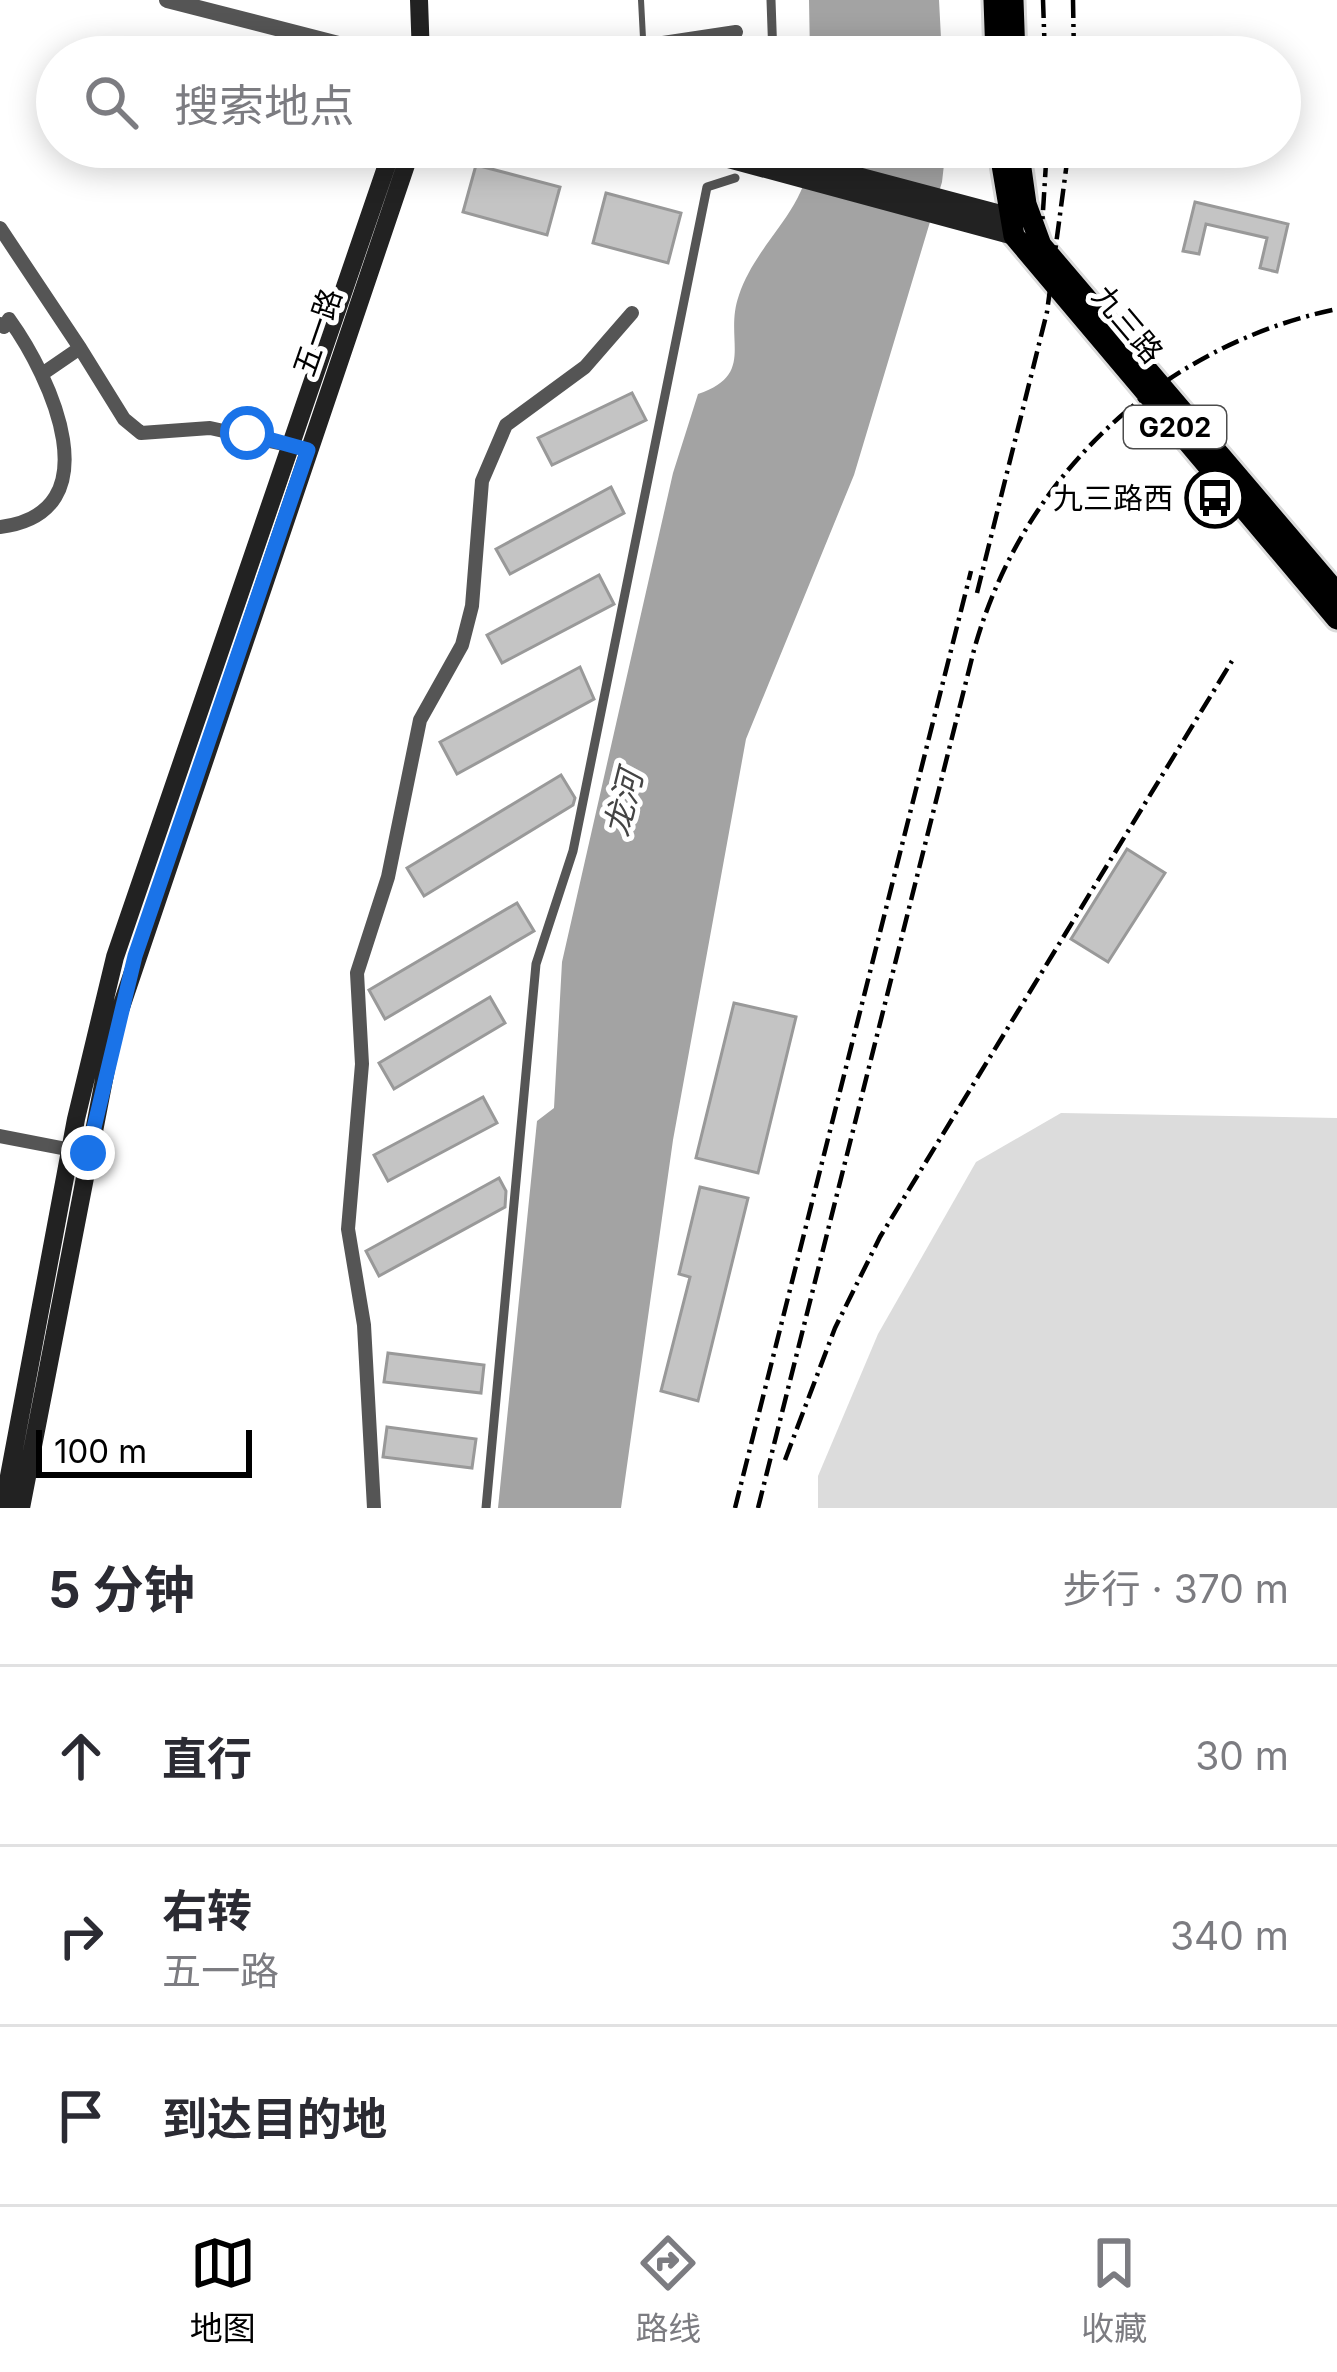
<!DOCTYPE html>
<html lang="zh">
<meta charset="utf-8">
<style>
:root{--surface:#fff;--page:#f7f7f7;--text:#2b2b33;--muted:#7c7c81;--line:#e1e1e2;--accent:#000}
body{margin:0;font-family:Inter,"Noto Sans SC",sans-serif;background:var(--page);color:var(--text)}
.scale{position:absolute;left:36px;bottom:30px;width:216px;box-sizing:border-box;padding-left:12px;border:6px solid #000;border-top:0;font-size:33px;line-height:42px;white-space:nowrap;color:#000;-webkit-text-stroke:9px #fff;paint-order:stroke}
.stop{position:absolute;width:36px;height:36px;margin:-27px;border:9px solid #1a73e8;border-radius:50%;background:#fff}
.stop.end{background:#1a73e8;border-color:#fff;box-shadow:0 3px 12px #0008}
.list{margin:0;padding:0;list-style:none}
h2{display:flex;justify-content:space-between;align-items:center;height:156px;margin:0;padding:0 48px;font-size:51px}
h2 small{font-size:39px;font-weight:400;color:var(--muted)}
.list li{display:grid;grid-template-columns:78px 1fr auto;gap:36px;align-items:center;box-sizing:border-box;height:180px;padding:0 48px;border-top:3px solid var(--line)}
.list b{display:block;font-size:45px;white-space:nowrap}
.list p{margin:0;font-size:39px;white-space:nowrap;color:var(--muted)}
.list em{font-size:39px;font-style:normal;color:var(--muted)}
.icon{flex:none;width:66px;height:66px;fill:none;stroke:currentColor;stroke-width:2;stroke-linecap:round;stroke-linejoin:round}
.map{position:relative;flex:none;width:1337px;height:1508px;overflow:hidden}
.search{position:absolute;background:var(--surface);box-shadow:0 6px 30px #0003;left:36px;right:36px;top:36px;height:132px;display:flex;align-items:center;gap:30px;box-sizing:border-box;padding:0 42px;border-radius:66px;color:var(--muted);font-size:45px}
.sheet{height:696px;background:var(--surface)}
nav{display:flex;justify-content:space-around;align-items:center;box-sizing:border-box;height:168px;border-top:3px solid var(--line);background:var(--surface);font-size:33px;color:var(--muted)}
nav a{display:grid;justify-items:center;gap:6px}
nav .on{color:var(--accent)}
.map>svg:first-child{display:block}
.green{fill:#dcdcdc}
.water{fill:#a3a3a3}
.building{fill:#c4c4c4;stroke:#999;stroke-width:3}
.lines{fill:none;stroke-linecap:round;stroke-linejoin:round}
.trunk-casing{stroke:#dbdbdb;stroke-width:27}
.service{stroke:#555;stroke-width:6}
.pedestrian{stroke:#555;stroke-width:9}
.minor{stroke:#555;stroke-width:14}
.tertiary{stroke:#555;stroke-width:16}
.secondary{stroke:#222;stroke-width:18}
.trunk{stroke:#000;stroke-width:21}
.rail{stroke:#000;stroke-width:4.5;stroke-dasharray:18 6 3 6;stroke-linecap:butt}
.route{stroke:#1a73e8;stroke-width:15}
.labels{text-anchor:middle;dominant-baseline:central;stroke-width:10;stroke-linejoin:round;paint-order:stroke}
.shield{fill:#fff;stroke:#4c4c4c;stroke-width:3}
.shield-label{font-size:27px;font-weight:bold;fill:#000}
.street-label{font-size:30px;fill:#000;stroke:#fff}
.poi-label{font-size:30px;fill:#000;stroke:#fff;text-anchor:end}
.water-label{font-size:33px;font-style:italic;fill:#444;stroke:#fff}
</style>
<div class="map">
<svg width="1337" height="1508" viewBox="0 0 1337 1508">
<rect width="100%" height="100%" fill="#fff"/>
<path class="green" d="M1061,1113L1337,1118V1508H818V1476L878,1334L976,1162Z"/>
<path class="water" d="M809,0H939L942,57H810Z
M812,147H946L942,182L854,475L746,739L673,1140L621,1508H498L537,1121L554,1108L562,962L673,473L698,394C757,374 723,340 739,295C758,239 808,212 812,147Z"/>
<path class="building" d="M476,165L560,187L547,235L463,212Z
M606,193L681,213L668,263L593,243Z
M1195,202L1288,224L1277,272L1260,268L1267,238L1206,224L1199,254L1183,251Z
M632,393L646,420L552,465L538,438Z
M611,487L624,513L510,574L496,549Z
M599,575L614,604L502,663L487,635Z
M580,667L594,699L457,774L440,742Z
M561,775L575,798L573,805L424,896L407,868Z
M1127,849L1165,873L1108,962L1071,939Z
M517,903L534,931L385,1019L369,990Z
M490,997L505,1023L394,1089L379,1063Z
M734,1003L796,1017L758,1173L696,1158Z
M483,1097L497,1123L388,1181L374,1155Z
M499,1178L506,1191L505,1207L379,1276L366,1251Z
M700,1187L748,1198L698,1401L661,1391L690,1277L679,1274Z
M388,1353L484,1365L481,1393L384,1382Z
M387,1427L476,1439L472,1468L383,1457Z"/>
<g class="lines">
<defs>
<path id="trunk" d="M994,0L996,57
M1013,0L1015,57
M999,147L1014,236L1337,619
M1018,147L1026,204L1041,245L1337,593"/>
</defs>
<use href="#trunk" class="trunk-casing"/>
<path class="service" d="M641,0L644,57"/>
<path class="pedestrian" d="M771,0L773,57
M486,1508L536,964L573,851L707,187L735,178"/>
<path class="minor" d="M643,46L736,32
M0,228L80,348
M0,324L4,327L9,319C51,377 114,513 0,527
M45,372L80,348L124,419L141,433L210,428L297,447
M0,1136L77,1151
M374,1508L364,1325L348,1229L362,1064L357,973L388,877L420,720L462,645L472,606L482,481L506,425L585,367L632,313"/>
<path class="tertiary" d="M167,0L389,57"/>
<path class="secondary" d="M419,0L421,57
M684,147L1014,236
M749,147L1020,219
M3,1508L76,1119L115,957L393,147
M21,1508L114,1028L412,147"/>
<use href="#trunk" class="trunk"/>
<path class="rail" d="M1043,0L1045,57
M1073,0L1074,57
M1041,243L1047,147
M977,593L1047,312L1069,147
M785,1460L835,1328L880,1237L1232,661
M735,1508L971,571
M758,1508L974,650C1022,477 1160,346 1337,309"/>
</g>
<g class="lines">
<path class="route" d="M88,1153L135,956L308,450L247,433"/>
</g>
<defs>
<symbol id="bus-ring" viewBox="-11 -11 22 22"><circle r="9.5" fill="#fff" stroke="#000" stroke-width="1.5"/><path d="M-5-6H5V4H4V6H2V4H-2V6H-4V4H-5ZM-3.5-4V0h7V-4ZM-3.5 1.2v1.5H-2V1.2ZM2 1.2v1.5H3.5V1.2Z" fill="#000"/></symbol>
</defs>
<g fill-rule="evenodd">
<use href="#bus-ring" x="1182" y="465" width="66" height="66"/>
</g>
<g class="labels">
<rect class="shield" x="1124" y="406" width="102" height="42" rx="9"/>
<g class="shield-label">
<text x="1175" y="427">G202</text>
</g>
<g class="street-label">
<text transform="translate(1128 324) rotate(50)">九三路</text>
<text transform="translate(317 332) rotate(-71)">五一路</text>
</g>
<g class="poi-label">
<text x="1173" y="498">九三路西</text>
</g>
<g class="water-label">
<text transform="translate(623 803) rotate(-76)">龙河</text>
</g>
</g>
</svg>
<div class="scale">100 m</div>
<div class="stop" style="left:247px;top:433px"></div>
<div class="stop end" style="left:88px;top:1153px"></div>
<div class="search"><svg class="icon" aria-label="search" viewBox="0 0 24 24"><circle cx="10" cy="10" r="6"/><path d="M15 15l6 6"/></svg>搜索地点</div>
</div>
<section class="sheet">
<h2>5 分钟<small>步行 · 370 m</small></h2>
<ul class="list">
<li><svg class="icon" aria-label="ahead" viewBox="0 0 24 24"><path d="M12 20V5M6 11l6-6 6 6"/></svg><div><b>直行</b></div><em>30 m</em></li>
<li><svg class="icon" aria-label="right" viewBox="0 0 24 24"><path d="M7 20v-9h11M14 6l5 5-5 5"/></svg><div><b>右转</b><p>五一路</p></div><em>340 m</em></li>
<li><svg class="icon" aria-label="arrive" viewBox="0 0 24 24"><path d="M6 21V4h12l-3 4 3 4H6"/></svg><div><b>到达目的地</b></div></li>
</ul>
</section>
<nav>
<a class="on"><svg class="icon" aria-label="map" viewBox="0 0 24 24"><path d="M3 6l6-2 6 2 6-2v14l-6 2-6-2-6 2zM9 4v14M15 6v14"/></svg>地图</a>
<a><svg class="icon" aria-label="directions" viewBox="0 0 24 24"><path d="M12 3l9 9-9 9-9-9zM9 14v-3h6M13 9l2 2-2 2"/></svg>路线</a>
<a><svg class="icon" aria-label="saved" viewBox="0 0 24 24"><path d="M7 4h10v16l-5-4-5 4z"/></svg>收藏</a>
</nav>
